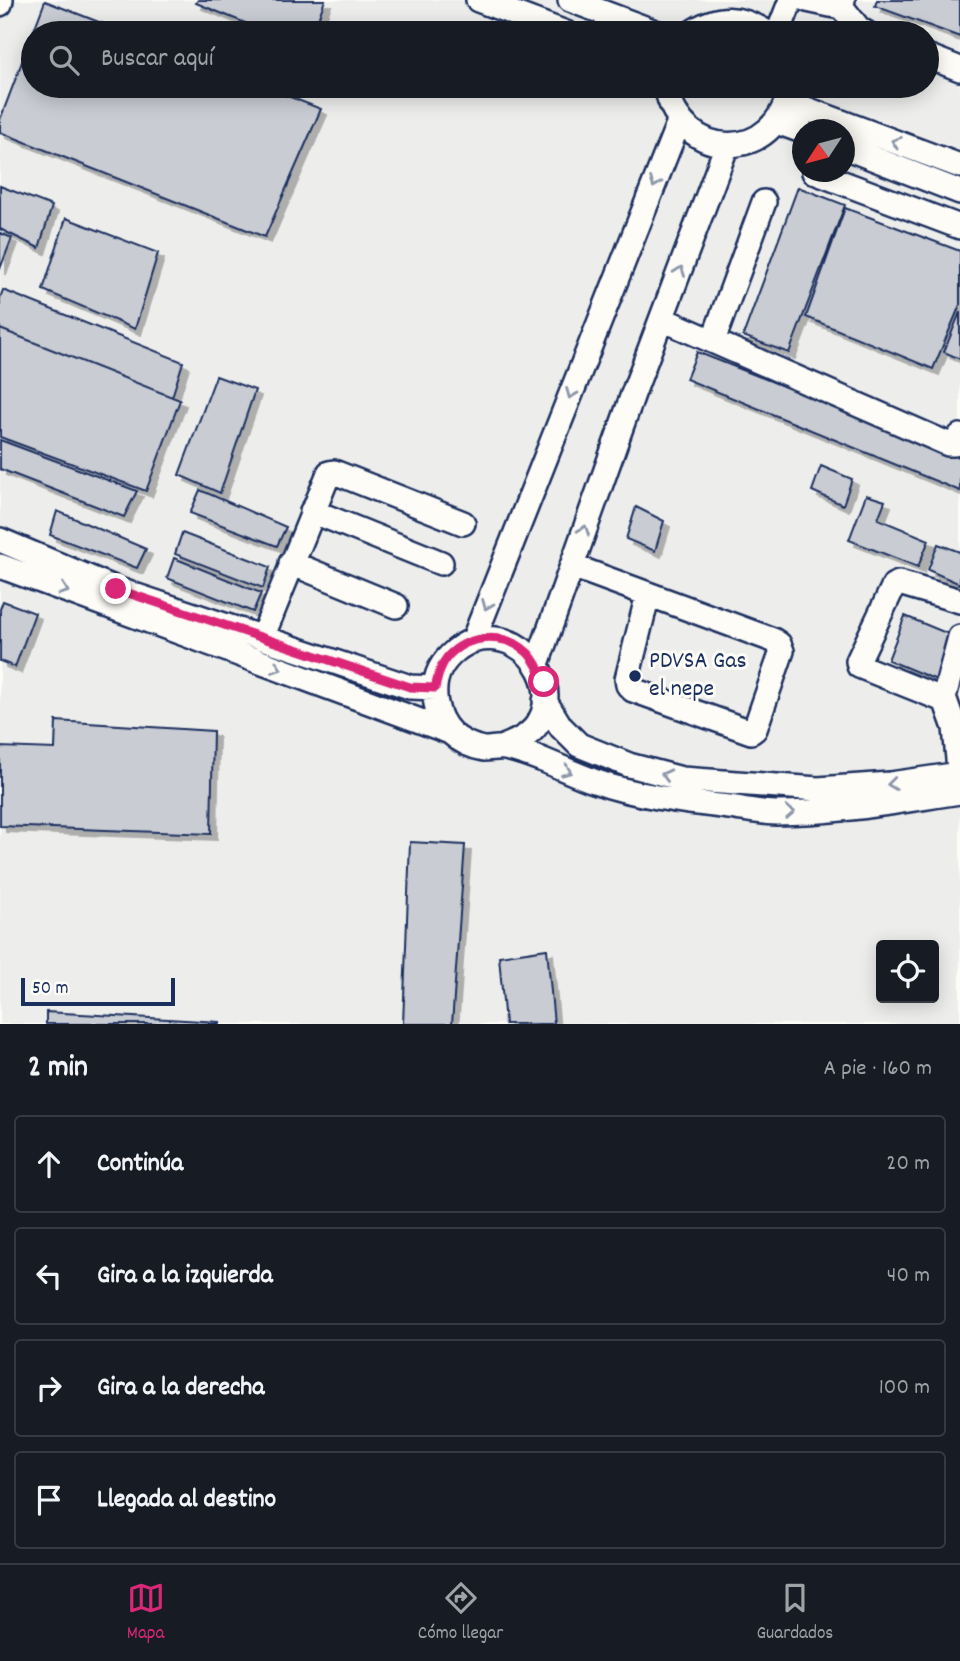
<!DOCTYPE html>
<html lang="es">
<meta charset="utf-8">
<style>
:root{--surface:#171b24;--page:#20242c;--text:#f1f3f6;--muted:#9ea1a6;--line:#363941;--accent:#db2777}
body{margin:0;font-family:Dekko,sans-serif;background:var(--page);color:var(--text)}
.controls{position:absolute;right:21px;bottom:21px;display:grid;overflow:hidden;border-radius:7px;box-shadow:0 4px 18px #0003}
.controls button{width:63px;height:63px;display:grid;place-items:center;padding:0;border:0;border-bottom:2px solid var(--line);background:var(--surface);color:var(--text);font:35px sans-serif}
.compass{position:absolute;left:792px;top:119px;width:63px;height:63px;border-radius:50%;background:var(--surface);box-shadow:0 4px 18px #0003;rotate:234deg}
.scale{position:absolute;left:21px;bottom:18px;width:154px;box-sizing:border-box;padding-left:7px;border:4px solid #1b2f5e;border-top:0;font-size:19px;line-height:24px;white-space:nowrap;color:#1b2f5e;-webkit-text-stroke:5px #fdfcf7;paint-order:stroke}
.stop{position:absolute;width:21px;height:21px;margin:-16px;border:5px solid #db2777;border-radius:50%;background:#fff}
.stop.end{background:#db2777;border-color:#fff;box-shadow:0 2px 7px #0008}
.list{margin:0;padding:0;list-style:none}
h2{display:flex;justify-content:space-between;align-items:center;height:91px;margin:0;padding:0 28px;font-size:30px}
h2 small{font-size:23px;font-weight:400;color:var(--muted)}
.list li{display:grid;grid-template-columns:46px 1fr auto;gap:21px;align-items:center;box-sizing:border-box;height:98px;margin:0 14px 14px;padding:0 14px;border:2px solid var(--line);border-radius:7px}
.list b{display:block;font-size:26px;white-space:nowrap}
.list em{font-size:23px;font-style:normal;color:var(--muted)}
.icon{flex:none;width:38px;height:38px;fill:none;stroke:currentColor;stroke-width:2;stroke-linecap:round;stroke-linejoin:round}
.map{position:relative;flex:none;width:960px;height:1024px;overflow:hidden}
.search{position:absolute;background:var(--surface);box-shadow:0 4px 18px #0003;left:21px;right:21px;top:21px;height:77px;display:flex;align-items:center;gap:18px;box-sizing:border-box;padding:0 24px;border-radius:38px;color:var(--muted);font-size:26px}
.sheet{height:539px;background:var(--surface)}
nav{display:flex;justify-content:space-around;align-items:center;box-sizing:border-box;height:98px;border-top:2px solid var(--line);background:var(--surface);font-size:19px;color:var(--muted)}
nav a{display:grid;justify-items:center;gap:4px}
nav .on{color:var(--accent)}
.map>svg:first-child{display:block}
.built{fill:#edeeec;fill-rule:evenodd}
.building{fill:#c9ccd3;stroke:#1b2f5e;stroke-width:2;filter:url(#shadow)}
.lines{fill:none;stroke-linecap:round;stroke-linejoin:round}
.minor-casing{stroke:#1b2f5e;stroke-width:28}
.minor{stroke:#fdfcf7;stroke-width:23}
.oneway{stroke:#8c96aa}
.route{stroke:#db2777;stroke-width:9}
.poi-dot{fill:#1b2f5e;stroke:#fdfcf7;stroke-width:2.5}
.labels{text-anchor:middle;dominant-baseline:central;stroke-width:6;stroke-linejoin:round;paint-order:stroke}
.poi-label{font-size:24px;fill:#1b2f5e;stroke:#fdfcf7;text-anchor:start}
</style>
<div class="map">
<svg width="960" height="1024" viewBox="0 0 960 1024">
<defs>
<filter id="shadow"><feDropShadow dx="6" dy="6" stdDeviation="0" flood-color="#0004"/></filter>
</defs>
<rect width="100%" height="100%" fill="#fdfcf7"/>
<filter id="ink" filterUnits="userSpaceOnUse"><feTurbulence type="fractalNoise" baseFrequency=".0143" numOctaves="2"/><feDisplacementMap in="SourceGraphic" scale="14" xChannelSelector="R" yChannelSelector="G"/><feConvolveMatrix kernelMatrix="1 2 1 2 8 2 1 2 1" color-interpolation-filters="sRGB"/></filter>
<g filter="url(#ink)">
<path class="built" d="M0,0H960V1024H0ZM33,33H927V86H33ZM802,130H844V172H802ZM881,945H934V998H881Z"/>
<path class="building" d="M198,0H325L313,33H270L196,3Z
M877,0H960V37L875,6Z
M45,1L127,33H33V86H262L321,109L265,237L0,132V120Z
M0,186L52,206L39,248L0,229Z
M798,187L845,205L789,353L743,336Z
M845,208L960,251V305L933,369L806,317Z
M66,218L158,253L135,329L43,290Z
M0,233L12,238L0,269Z
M3,290L183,362L172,397L0,329V298Z
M960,312V359L944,352Z
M0,329L180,400L146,491L0,437Z
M697,352L960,456V491L686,379Z
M216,376L255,390L220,493L179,475Z
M0,440L137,491L124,517L0,469Z
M821,466L852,479L843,505L812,491Z
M200,490L286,527L277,546L190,513Z
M866,495L885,501L878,519L929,540L918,567L849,540Z
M636,507L664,521L655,551L626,539Z
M57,511L146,549L137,568L50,535Z
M182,533L270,567L263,588L175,554Z
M938,544L960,552V584L928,570Z
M174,558L261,593L253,612L167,578Z
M3,601L35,613L15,667L0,661V609Z
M905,616L956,637L939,681L888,660Z
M56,721L213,731L211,834L0,826V747L55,749Z
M410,842L465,845L452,1024H403Z
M547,949L554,1024H505L499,956Z
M46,1012L219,1022V1024H46Z"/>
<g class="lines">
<defs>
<path id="minor" d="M478,0L566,33
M570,0L658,33
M807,0L835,6L840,5L843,0
M0,4L1,0
M840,5L859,29L866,33
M691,33C718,14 740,16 768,33
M778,33L791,0
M927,56L960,69
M666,86C680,163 778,165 790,86
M788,102L960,166
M777,122L802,131
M844,147L960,192
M814,172L960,227
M662,319L948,444H954L960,436
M713,341L764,202
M312,511L441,563
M0,540L116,589L410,687L435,688
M291,563L396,606
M0,566L450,732
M572,566L773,640L779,644L782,651L755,729L751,732L633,690L628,685L627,679L648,594
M960,601L899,583L894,585L858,661L859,666L939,698L944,697L960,637
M262,638L329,473L334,472L463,523
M473,641L680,119
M537,664L633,394L727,145
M944,697L955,728L960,780
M545,701L561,727L579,745L629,765L682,779L818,789L890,784L960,774
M503,747C511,744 520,740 527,735C570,702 534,627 476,640C462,643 447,656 440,669C430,689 435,717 451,733C460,741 472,747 484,749C491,749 498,747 505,748C536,754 565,771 594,781C635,796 686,802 729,807C744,809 761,813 776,813C838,813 899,801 960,792"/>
</defs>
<use href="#minor" class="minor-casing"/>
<use href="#minor" class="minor"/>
</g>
<defs><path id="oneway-chevron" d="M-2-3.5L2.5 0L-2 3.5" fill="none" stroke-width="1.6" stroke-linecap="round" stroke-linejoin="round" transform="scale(1.75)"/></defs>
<g class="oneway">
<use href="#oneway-chevron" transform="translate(896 142) rotate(-160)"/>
<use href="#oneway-chevron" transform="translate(655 183) rotate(112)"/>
<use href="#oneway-chevron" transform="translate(680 271) rotate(-70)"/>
<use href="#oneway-chevron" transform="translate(571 394) rotate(112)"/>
<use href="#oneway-chevron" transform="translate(584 530) rotate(-70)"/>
<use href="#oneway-chevron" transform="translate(64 590) rotate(21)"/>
<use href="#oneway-chevron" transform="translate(487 605) rotate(112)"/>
<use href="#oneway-chevron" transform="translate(277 668) rotate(20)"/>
<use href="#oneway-chevron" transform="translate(567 771) rotate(22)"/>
<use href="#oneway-chevron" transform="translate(666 775) rotate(-166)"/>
<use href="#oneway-chevron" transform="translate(892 784) rotate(173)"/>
<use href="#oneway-chevron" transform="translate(790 812) rotate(-3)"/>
</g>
</g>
<g class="lines" filter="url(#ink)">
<path class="route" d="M116,589L410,687L435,688C438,676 441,662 451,653C472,634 507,633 528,653C536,661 540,671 544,682"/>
</g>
<circle class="poi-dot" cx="635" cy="676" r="7"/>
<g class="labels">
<g class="poi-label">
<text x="649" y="662">PDVSA Gas<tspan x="649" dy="28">el nepe</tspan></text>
</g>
</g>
</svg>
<div class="controls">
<button><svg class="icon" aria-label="locate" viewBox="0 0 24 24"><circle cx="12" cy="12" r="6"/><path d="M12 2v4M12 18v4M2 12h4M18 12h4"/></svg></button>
</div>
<svg class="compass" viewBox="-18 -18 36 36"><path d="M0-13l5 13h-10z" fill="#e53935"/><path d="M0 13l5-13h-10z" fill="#9ea1a6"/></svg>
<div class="scale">50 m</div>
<div class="stop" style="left:544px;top:682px"></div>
<div class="stop end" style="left:116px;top:589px"></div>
<div class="search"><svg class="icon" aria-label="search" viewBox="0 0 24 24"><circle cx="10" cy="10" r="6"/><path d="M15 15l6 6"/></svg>Buscar aquí</div>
</div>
<section class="sheet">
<h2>2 min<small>A pie · 160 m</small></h2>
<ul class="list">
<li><svg class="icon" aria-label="ahead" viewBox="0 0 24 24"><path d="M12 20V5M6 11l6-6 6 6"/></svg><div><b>Continúa</b></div><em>20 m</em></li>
<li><svg class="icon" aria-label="left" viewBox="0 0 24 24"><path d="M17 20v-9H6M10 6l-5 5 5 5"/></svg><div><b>Gira a la izquierda</b></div><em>40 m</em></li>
<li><svg class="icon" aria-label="right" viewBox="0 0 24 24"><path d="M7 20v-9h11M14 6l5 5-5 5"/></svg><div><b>Gira a la derecha</b></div><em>100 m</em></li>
<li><svg class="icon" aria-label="arrive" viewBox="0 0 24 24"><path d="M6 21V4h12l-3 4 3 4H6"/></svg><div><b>Llegada al destino</b></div></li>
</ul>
</section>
<nav>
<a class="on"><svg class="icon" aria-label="map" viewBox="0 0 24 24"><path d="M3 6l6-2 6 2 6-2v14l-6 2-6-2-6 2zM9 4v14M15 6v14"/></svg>Mapa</a>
<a><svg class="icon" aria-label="directions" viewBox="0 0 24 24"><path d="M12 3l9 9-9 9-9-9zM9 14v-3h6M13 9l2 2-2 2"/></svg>Cómo llegar</a>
<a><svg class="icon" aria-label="saved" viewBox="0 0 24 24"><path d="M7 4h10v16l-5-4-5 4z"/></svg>Guardados</a>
</nav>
